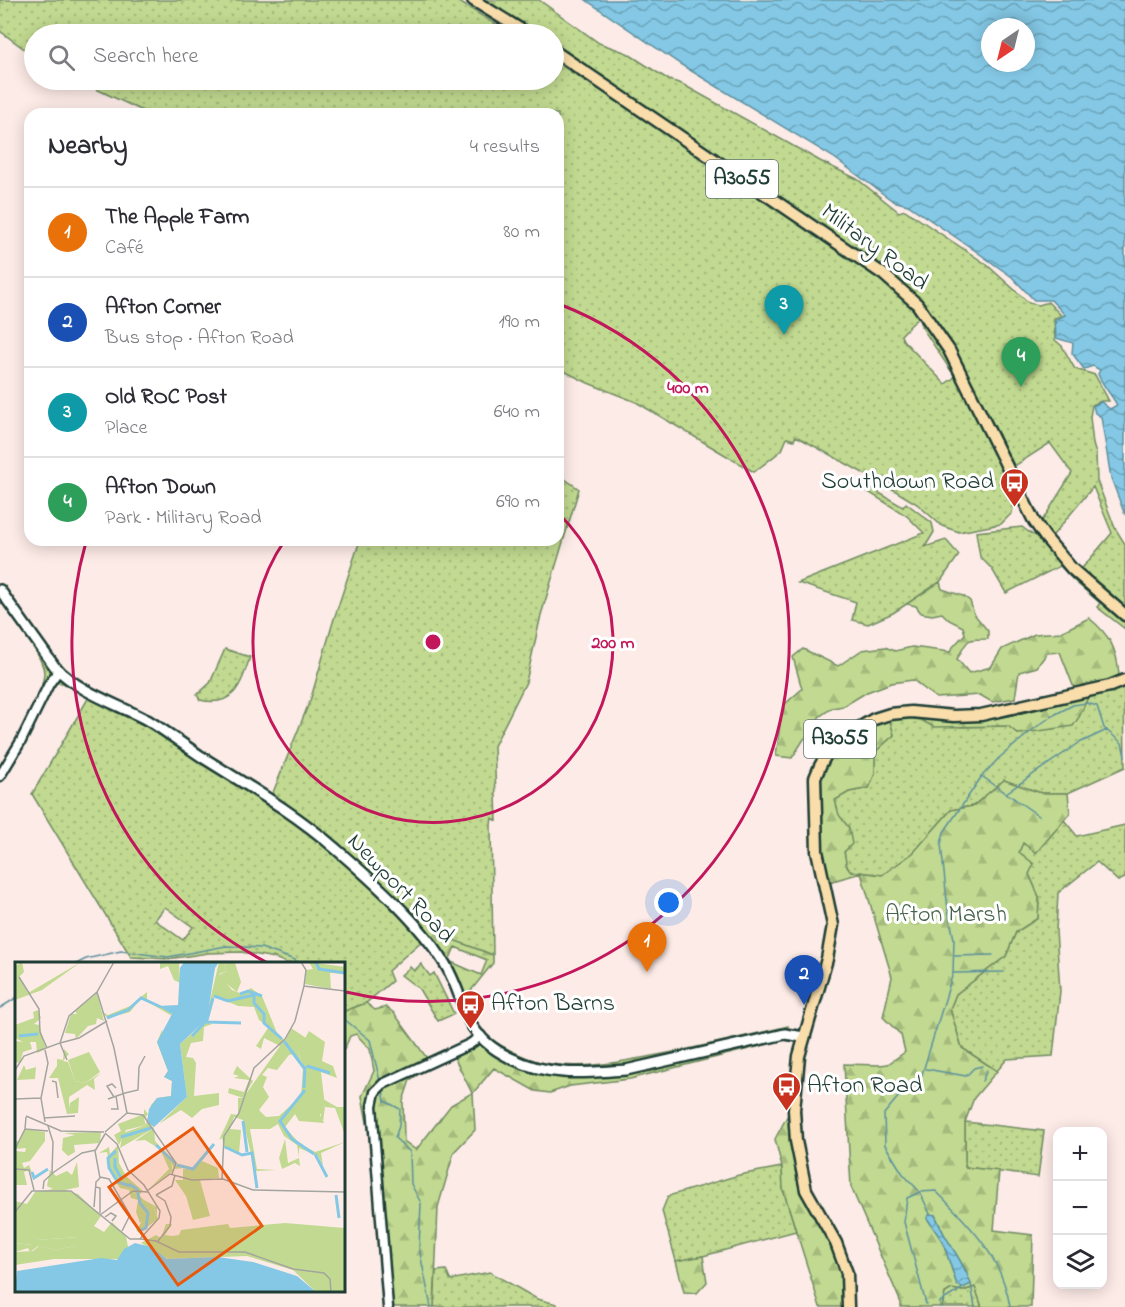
<!DOCTYPE html>
<meta charset="utf-8">
<style>
:root{--surface:#fff;--page:#f2f2f3;--text:#2b2b33;--muted:#7c7c81;--line:#e1e1e2;--accent:#111827}
body{margin:0;font-family:"Indie Flower",sans-serif;background:var(--page);color:var(--text)}
.controls{position:absolute;right:18px;bottom:18px;display:grid;overflow:hidden;border-radius:12px;box-shadow:0 3px 15px #0003}
.controls button{width:54px;height:54px;display:grid;place-items:center;padding:0;border:0;border-bottom:2px solid var(--line);background:var(--surface);color:var(--text);font:30px sans-serif}
.compass{position:absolute;left:981px;top:18px;width:54px;height:54px;border-radius:50%;background:var(--surface);box-shadow:0 3px 15px #0003;rotate:215deg}
.you{position:absolute;left:669px;top:903px;width:21px;height:21px;margin:-15px;border:4px solid #fff;border-radius:50%;background:#1a73e8;box-shadow:0 0 0 9px #1a73e833}
.badge{display:grid;place-items:center;width:39px;height:39px;border-radius:50%;background:var(--accent);color:#fff;font-size:20px;font-weight:700}
.pin{position:absolute;translate:-50% -50px;filter:drop-shadow(0 2px 3px #0008)}
.pin::after{content:'';position:absolute;top:32px;width:21px;height:18px;background:inherit;clip-path:polygon(0 0,100% 0,50% 100%)}
.list{margin:0;padding:0;list-style:none}
h2{display:flex;justify-content:space-between;align-items:center;height:78px;margin:0;padding:0 24px;font-size:26px}
h2 small{font-size:20px;font-weight:400;color:var(--muted)}
.list li{display:grid;grid-template-columns:39px 1fr auto;gap:18px;align-items:center;box-sizing:border-box;height:90px;padding:0 24px;border-top:2px solid var(--line)}
.list b{display:block;font-size:22px;white-space:nowrap}
.list p{margin:0;font-size:20px;white-space:nowrap;color:var(--muted)}
.list em{font-size:20px;font-style:normal;color:var(--muted)}
.icon{flex:none;width:33px;height:33px;fill:none;stroke:currentColor;stroke-width:2;stroke-linecap:round;stroke-linejoin:round}
.map{position:relative;flex:none;width:1125px;height:1307px;overflow:hidden}
.search{position:absolute;background:var(--surface);box-shadow:0 3px 15px #0003;left:24px;top:24px;width:540px;height:66px;display:flex;align-items:center;gap:15px;box-sizing:border-box;padding:0 21px;border-radius:33px;color:var(--muted);font-size:22px}
.panel{position:absolute;background:var(--surface);box-shadow:0 3px 15px #0003;left:24px;top:108px;width:540px;height:438px;border-radius:18px}
.map>svg:first-child{display:block}
.grass{fill:url(#grass-dots);stroke:#708b62;stroke-width:1.5;fill-rule:evenodd}
.forest{fill:url(#forest-firs);stroke:#708b62;stroke-width:1.5;fill-rule:evenodd}
.water{fill:url(#water-waves);stroke:#5c909e;stroke-width:1.5;fill-rule:evenodd}
.lines{fill:none;stroke-linecap:round;stroke-linejoin:round}
.stream{stroke:#5c909e;stroke-width:1.5}
.tertiary-casing{stroke:#1f3d34;stroke-width:13}
.secondary-casing{stroke:#1f3d34;stroke-width:14}
.primary-casing{stroke:#1f3d34;stroke-width:15}
.tertiary{stroke:#fff;stroke-width:8}
.secondary{stroke:#fff;stroke-width:9}
.primary{stroke:#f9ddab;stroke-width:10}
.ring{fill:none;stroke:#c2185b;stroke-width:3}
.labels{text-anchor:middle;dominant-baseline:central;stroke-width:6;stroke-linejoin:round;paint-order:stroke}
.shield{fill:#fff;stroke:#627771;stroke-width:1.5}
.shield-label{font-size:22px;font-weight:bold;fill:#1f3d34}
.street-label{font-size:24px;fill:#1f3d34;stroke:#fff}
.poi-label{font-size:24px;fill:#1f3d34;stroke:#fff;text-anchor:start}
.park-label{font-size:24px;fill:#48644b;stroke:#fff}
.inset-river{fill:none;stroke:#84c8e5;stroke-width:3}
.inset-road{fill:none;stroke:#a4a59f;stroke-width:1.5}
.view{fill:#e8590c;fill-opacity:0.15;stroke:#e8590c;stroke-width:3}
.inset-edge{fill:none;stroke:#1f3d34;stroke-width:3}
.centre{fill:#c2185b;stroke:#fff;stroke-width:3}
.ring-label{font-size:18px;text-anchor:middle;font-weight:bold;fill:#c2185b;stroke:#fff;stroke-width:6;stroke-linejoin:round;paint-order:stroke}
</style>
<div class="map">
<svg width="1125" height="1307" viewBox="0 0 1125 1307">
<defs>
<pattern id="grass-dots" width="8" height="8" patternUnits="userSpaceOnUse" patternTransform="scale(1.5)"><rect width="8" height="8" fill="#c1d990"/><path d="M2 2h.1M6 6h.1" fill="none" stroke="#a5bb7d" stroke-width="1.8" stroke-linecap="round"/></pattern>
<pattern id="forest-firs" width="22" height="20" patternUnits="userSpaceOnUse" patternTransform="scale(1.5)"><rect width="22" height="20" fill="#c1d990"/><path d="M5 1l3.5 6h-7zM16 11l3.5 6h-7z" fill="#a5bb7d"/></pattern>
<pattern id="water-waves" width="16" height="10" patternUnits="userSpaceOnUse" patternTransform="scale(1.5)"><rect width="16" height="10" fill="#84c8e5"/><path d="M0 5q4-4 8 0t8 0" fill="none" stroke="#6ba4ba"/></pattern>
</defs>
<rect width="100%" height="100%" fill="#fdebe7"/>
<filter id="ink" filterUnits="userSpaceOnUse"><feTurbulence type="fractalNoise" baseFrequency=".0167" numOctaves="2"/><feDisplacementMap in="SourceGraphic" scale="12" xChannelSelector="R" yChannelSelector="G"/><feConvolveMatrix kernelMatrix="1 2 1 2 8 2 1 2 1" color-interpolation-filters="sRGB"/></filter>
<g filter="url(#ink)">
<path class="grass" d="M0,0H456L512,34H34V56L0,31Z
M476,0H539L599,43L627,53L669,80L682,84L820,161L857,179L899,212L905,210L986,264L1029,303L1039,305L1048,302L1062,316L1054,318L1055,340L1062,346L1075,369L1095,375L1109,401H1101L1092,405L1090,417L1093,444L1096,454L1097,481L1115,528L1125,544V610L1078,573L1112,533L1093,487L1049,540L1039,526L1072,473L1050,443L1010,469L961,369L910,294L554,48V34H532Z
M554,61L596,88H603L881,275L920,310L919,317L901,335L903,340L945,384L955,377L921,326V322L924,321L947,351L1016,491L1012,513L1001,524L959,532L942,526L917,504L894,490L796,436L794,440L787,438L782,450L754,472L636,402L588,383L558,368V114H149L77,80H554Z
M558,474L579,489L541,615L526,682L494,746L497,821L492,818L491,825L493,955L453,940L440,921L430,914L423,904L411,917L325,834L272,795L311,698L333,622L360,540H558Z
M864,484L903,507L906,503L932,523L934,532L925,547L946,540L959,555L940,582L893,613L868,624L852,620L856,602L798,583L924,533L907,516L862,488Z
M1022,527L1033,535L1040,534L1125,618V629L1097,607L1100,603L1073,580L1060,566L1006,593L992,569L980,557L976,532Z
M31,635L56,670L128,712L238,783L325,843L403,917L424,939L388,971L392,981L366,1003L345,1011L344,1009V964L286,963L275,958L241,952L208,953L168,959L131,957L32,794L89,697L63,683H56L46,697L41,698C39,688 44,682 44,673C44,662 34,649 29,640ZM165,907L193,927L183,940L155,920Z
M225,649L250,657C241,685 234,708 200,700L197,695L210,683Z
M1124,684L1125,767L1068,793H1041L1004,780L973,806L951,810L913,853L883,875L850,871C840,859 846,842 849,828L838,815L835,800L849,792L869,788L875,773V752L894,735L889,718L911,715L961,727L1009,726L1018,734L1049,728L1079,717L1088,697Z
M1064,820L1077,836L1125,825V878L1118,881L1097,862L1058,893L1056,931L1060,991L1053,1056L1007,1059L997,1071L962,1048L950,1009L956,994L1006,956L1016,932L1038,918L1039,897L1019,852L1022,843L1047,840Z
M421,964L430,976L434,973L454,1014L438,1021L419,989L401,975L410,967L414,971Z
M965,1122L1044,1131L1038,1177L965,1167Z
M782,1167L783,1189L796,1231L703,1256L676,1261L662,1211L668,1196L739,1175Z
M446,1270L450,1280L490,1272L537,1299L557,1304V1307H434L436,1271Z
M975,1287L982,1307H942L945,1293L952,1289L963,1291Z"/>
<path class="forest" d="M940,582L942,589L963,596L970,601L974,614L988,631V639C964,639 969,639 957,659L969,673L991,667L1002,649L1035,634L1061,632L1089,618C1110,635 1117,649 1119,675L1109,680L1074,688L1060,652L1047,653L1037,667L1019,672L1015,698L992,702L980,695L936,698L913,680L891,683L867,692L844,706L832,708L819,717L816,729L804,739L792,758L776,756L781,717L785,704L802,689L793,657L803,649L838,666L862,650L885,647L895,651L912,647L950,652C953,645 960,640 965,634L963,627L949,620L942,613L932,615L921,613L916,606L907,604Z
M1088,697L1079,717L1073,726L1018,734L1008,726L934,727L911,715L981,720L1012,715Z
M889,718L894,735L875,752V773L869,788L849,792L835,800L839,815L849,828L852,844L844,852L847,867L851,871L882,875L913,853L951,810L973,806L1004,780L1041,793H1068L1070,813L1036,853L1023,843L1019,852L1034,864L1029,874L1039,897L1038,918L1016,932L1006,956L956,994L950,1009L962,1048L997,1071L974,1098L965,1122V1167L999,1171L994,1230L1033,1235L1031,1307H982L975,1287L963,1291L952,1289L945,1293L942,1307H901V1303L851,1187L844,1064L880,1065L888,1064L905,1052L901,1035L883,1017L892,977L861,873L829,882L821,849L820,779L824,767L840,744L874,724ZM935,1215L945,1236L967,1272L957,1285L943,1242L927,1218Z
M423,904L430,914L440,921L453,940L493,955V963L465,998L411,917ZM455,947L487,960L481,975L449,961Z
M366,1003L375,1010L386,1007L394,1013L432,1065L410,1080L403,1101L404,1141L416,1150L451,1105L472,1093L453,1055L488,1037C505,1049 530,1061 551,1064C585,1069 619,1062 652,1056C698,1048 743,1037 788,1026L785,1040L630,1079L570,1086L550,1093L535,1091L494,1068L473,1093L475,1130L454,1152L438,1207L434,1307H384L371,1143L362,1096L374,1071L370,1049L356,1034L350,1036L344,1050V1009L345,1011Z
M791,1109L802,1192L831,1245L844,1275V1307H820L783,1189L782,1167L775,1139Z
M703,1256L707,1282L697,1293L684,1292L676,1261Z"/>
<path class="water" d="M586,0H1125V515L1111,478L1101,417L1095,413L1093,406L1101,402L1110,409L1117,405C1111,394 1102,385 1098,374L1100,370L1093,366L1084,369L1072,353L1073,343L1056,338L1055,320L1065,315L1051,300H1034L1012,277L970,247L908,205L893,201L833,157L680,64ZM990,27H1026V63H990Z
M930,1214L935,1215C944,1240 963,1259 971,1284L963,1288L957,1285L943,1242L927,1218Z"/>
<g class="lines">
<path class="stream" d="M983,777L1039,816
M1006,793L1079,743L1107,730
M955,956L993,955
M76,964L86,959L121,951L168,957L226,946L261,948L295,960L300,964
M954,973L1004,972
M0,1008L16,998
M344,1019L370,1040L380,1081
M926,1069L966,1076L974,1068L982,1066
M982,1081L987,1070
M383,1090L385,1101L400,1109L399,1126L395,1138L410,1152L411,1184L421,1203L419,1248L431,1307
M930,1214L920,1192L903,1174L885,1145L884,1114L898,1097L907,1094L921,1078L953,973L954,939L948,910L941,844L944,832L982,776L999,758L1035,728L1052,716L1073,705L1087,703L1097,706L1104,728L1122,743L1125,756
M971,1284L975,1307
M926,1304L904,1222L907,1198L920,1192L936,1191C970,1226 1002,1256 1010,1307
M940,1307V1302L963,1288"/>
<defs>
<path id="tertiary" d="M0,776L21,741L49,684L59,670
M388,1307L372,1106L375,1092L383,1084L470,1044L481,1036"/>
<path id="secondary" d="M0,590L55,667C80,693 118,704 149,721C167,732 184,745 202,757C248,786 295,813 336,849C372,880 420,923 445,964C456,982 461,1003 470,1022C486,1053 530,1070 563,1072C584,1074 605,1071 626,1070L785,1034L804,1037"/>
<path id="primary" d="M473,0L528,34
M554,51L883,274L917,304L949,350L1034,521L1045,537L1072,569L1125,615
M848,1307L847,1273L836,1243L806,1190L796,1141L794,1110L799,1056L827,959L833,925L817,851L815,778L820,766L828,751L839,740L874,719L890,714L911,712L954,716L981,715L1110,686L1125,680"/>
</defs>
<use href="#tertiary" class="tertiary-casing"/>
<use href="#secondary" class="secondary-casing"/>
<use href="#primary" class="primary-casing"/>
<use href="#tertiary" class="tertiary"/>
<use href="#secondary" class="secondary"/>
<use href="#primary" class="primary"/>
</g>
</g>
<g class="ring">
<path d="M558 513A180 180 0 1 1 285 540"/>
<path d="M266 962A361 361 0 0 1 86 542M559 304A361 361 0 0 1 346 992"/>
</g>
<defs>
<symbol id="bus-pin" viewBox="-11 -11 22 30"><path d="M0 17L-7.5 6A9.5 9.5 0 1 1 7.5 6Z" fill="#c8321e" stroke="#fff"/><path d="M-5-6H5V4H4V6H2V4H-2V6H-4V4H-5ZM-3.5-4V0h7V-4ZM-3.5 1.2v1.5H-2V1.2ZM2 1.2v1.5H3.5V1.2Z" fill="#fff"/></symbol>
</defs>
<g fill-rule="evenodd">
<use href="#bus-pin" x="998" y="466" width="33" height="45"/>
<use href="#bus-pin" x="454" y="988" width="33" height="45"/>
<use href="#bus-pin" x="770" y="1070" width="33" height="45"/>
</g>
<g class="labels">
<g class="shield">
<rect x="706" y="160" width="72" height="38" rx="4.5"/>
<rect x="804" y="720" width="72" height="38" rx="4.5"/>
</g>
<g class="shield-label">
<text x="742" y="179">A3055</text>
<text x="840" y="739">A3055</text>
</g>
<g class="street-label">
<text transform="translate(874 248) rotate(37)">Military Road</text>
<text transform="translate(400 889) rotate(46)">Newport Road</text>
</g>
<g class="poi-label">
<text x="994" y="482" text-anchor="end">Southdown Road</text>
<text x="491" y="1004">Afton Barns</text>
<text x="807" y="1086">Afton Road</text>
</g>
<g class="park-label">
<text x="946" y="915">Afton Marsh</text>
</g>
</g>
<g transform="translate(15 962)">
<rect width="330" height="330" fill="#fdebe7"/>
<path d="M7,0L9,10L4,15L13,31L66,0L27,28L0,38V4ZM204,0H214L209,3L212,9L204,12L217,28L227,32L236,26L247,34L262,71L244,58L239,45L223,44L199,34L195,52L192,59L190,60ZM294,0L330,5V12L315,11L316,27L290,22L291,8L298,7ZM82,31L89,59L82,56L81,62L73,64L61,77L60,72L50,71L56,52H62L60,49ZM23,48L26,56L19,62L24,63L31,87L22,91L21,80H15L17,87L8,90L5,101L0,100V79L8,80L0,76V63L19,56L18,50ZM276,66L291,76L283,89L288,106L278,81L270,79ZM74,90L85,110L70,121L60,119L53,98ZM9,103L11,108L21,105L20,117L2,118ZM222,104L238,119L228,136L213,131L214,126L229,130L234,118L219,116L224,114L218,112ZM308,137L322,145H330V173L320,146L310,145L308,160L306,157V147L310,145ZM129,147L133,152L129,157L131,163L111,168L104,183L99,173L106,169L103,162L129,152ZM10,167L30,170V179L15,199L7,201L9,206L14,203L18,213L14,208L9,210L12,223H0V189L10,190L11,186L0,187V179H4ZM187,199L203,206L204,216L185,218L195,254L178,258L171,234L160,218H168V207H176ZM62,200L64,225L50,228L63,232L86,254L79,264L89,270L97,260L111,274L113,285L103,297H39L0,303V290L18,289L24,284L42,288L59,284L63,275L21,278L18,283L0,281V239L12,242L20,230L38,227L32,224L35,208L41,214L52,209L57,213ZM138,244L143,257L124,271L121,268ZM270,261L330,266V330H301L278,308L232,294L153,297L126,281L141,273L146,276L151,262H157L150,273L157,274L164,273L166,268L213,262L215,266Z" fill="#c1d990"/>
<path d="M145,0H164L165,21L159,18L153,4L145,7ZM214,0L220,1L226,20L222,30L202,14L212,9L209,3ZM132,30V37L156,51L157,54L126,36L115,50L93,56L84,48L93,53L115,44ZM190,60L197,62L189,65L188,79L176,81L171,95L178,96L181,101L179,134L204,131V143L187,147L177,156L166,148L144,162L172,135L165,82ZM255,63L270,79L278,80L288,105L283,89L294,69L310,80L307,99L318,104L322,116L306,110L310,144L305,153L309,161L284,159L280,152L270,165L284,181L300,190L330,180L306,191L308,204L303,194L284,186V195L282,183L269,174L263,162L255,167H235L242,207L261,208L240,209L228,158L219,155L215,167L226,168L224,191L209,186L207,176L204,178L216,152L223,153V136H228L265,84L249,76L246,87L241,84ZM279,92L288,106L286,134L264,154L251,155L244,148L254,135L248,125L252,115L247,113L253,106L262,108L274,93ZM49,87L54,92L48,99L53,100L60,119L70,121L86,111L79,117L80,128L72,123L54,135V147L55,141L64,135L63,151L52,152L43,116H34L42,104V97L37,96L48,98ZM139,166L140,179L164,205L170,206L159,207L156,200L158,209L134,227L154,207L145,187L130,178L120,179ZM270,177L273,201L284,196L285,204L280,201L267,207L264,196ZM103,183L104,201L111,214L128,229L124,233L129,238L142,245V254L138,244L131,258L125,261L121,250L123,238L116,236L114,228L105,226L97,214L92,190L84,191L94,185L95,192ZM64,275L59,284L42,288L23,284L15,290L13,286L0,290V281L17,283L20,278Z" fill="#c1d990" fill-rule="evenodd"/>
<path d="M203,18L204,22L226,37H216L199,28ZM147,68L166,128L134,161L139,166L105,186L108,171L131,163L136,143L142,136L156,134L157,119L149,115L153,109L142,80Z" fill="#c1d990"/>
<path d="M86,170L85,181L59,183L60,190L53,194L47,188L48,176L60,173L49,171Z" fill="#c1d990"/>
<path d="M169,0H204L200,6L192,57L165,82L172,135L139,165L132,160L134,147L142,136L156,134L157,119L149,115L153,109L142,80L157,52L143,44L163,43L165,6ZM120,281L136,285L152,297L203,295L238,300L282,314L301,330H0L2,309L86,296L102,298L109,287Z" fill="#84c8e5"/>
<path class="inset-river" d="M301,0L304,7L330,11M225,32L233,29L247,34M199,34L213,39L239,33V41L249,52V61L267,77M92,56L113,48L126,36L146,45M191,60L226,61M4,74L23,72M177,74L192,58L198,36M269,79L289,106M292,104L315,111M289,126L290,104M290,128L265,159L277,177L299,192M228,159L232,190M106,175L136,166M141,183L161,202M210,185L227,193L237,191L242,226M101,189L93,196L94,206L103,220L115,224M300,192L312,215M100,203V196V205L107,218M162,203L178,207L199,182M17,210L19,216L33,207M114,222L122,227L125,241L133,251L131,266L126,268M321,233L324,256"/>
<path class="inset-road" d="M286,0L291,8L289,24L330,29M4,15L24,47L25,70L32,86M82,30L99,86L112,151M30,88L33,101L26,136L30,160M52,98L45,81L64,76L92,59M0,108L9,94L45,81L54,54L82,30L99,0M37,119L41,120L43,136M110,131L123,128L124,105L130,94M99,135L92,124L97,122L101,126M0,137L26,136M93,137L110,131M96,147H103L101,134M11,154L46,169L89,170M29,156L60,154M33,164L38,180L37,211M10,167L33,169M90,170L112,151L128,153L161,201L157,212M90,171L102,182L113,208L129,223L145,249L144,256L125,277L141,279L164,290H230L278,307L309,311L315,317L316,330M0,187L10,167L11,155M0,207L14,208L19,228M85,215L94,217L115,253L107,269M207,217L209,174L224,151L239,106L270,77L280,59L289,24M81,225L85,226V251M28,227L29,219L39,210L67,191L81,188M132,229L155,212L177,218L208,217L238,228L330,230M141,233L150,239L156,255L155,264L143,279M141,233L157,224L160,213M79,245L81,220L85,216L80,189L90,172M0,250L17,229H56L115,277H125M85,253L118,229L133,230M90,255L96,251L101,254L97,259"/>
<path class="view" d="M178,166L247,264L163,323L94,225Z"/>
<rect width="330" height="330" class="inset-edge"/>
</g>
<circle cx="433" cy="642" r="9" class="centre"/>
<g class="ring-label">
<text x="688" y="393">400 m</text>
<text x="613" y="648">200 m</text>
</g>
</svg>
<div class="controls">
<button>+</button>
<button>−</button>
<button><svg class="icon" aria-label="layers" viewBox="0 0 24 24"><path d="M12 4l9 5-9 5-9-5zM3 14l9 5 9-5"/></svg></button>
</div>
<svg class="compass" viewBox="-18 -18 36 36"><path d="M0-13l5 13h-10z" fill="#e53935"/><path d="M0 13l5-13h-10z" fill="#7c7c81"/></svg>
<div class="you"></div>
<div class="pin badge" style="left:647px;top:972px;background:#e8710a">1</div>
<div class="pin badge" style="left:804px;top:1005px;background:#1a4fb4">2</div>
<div class="pin badge" style="left:784px;top:335px;background:#0f9aa8">3</div>
<div class="pin badge" style="left:1021px;top:387px;background:#2e9e5b">4</div>
<div class="search"><svg class="icon" aria-label="search" viewBox="0 0 24 24"><circle cx="10" cy="10" r="6"/><path d="M15 15l6 6"/></svg>Search here</div>
<section class="panel">
<h2>Nearby<small>4 results</small></h2>
<ul class="list">
<li><span class="badge" style="background:#e8710a">1</span><div><b>The Apple Farm</b><p>Café</p></div><em>80 m</em></li>
<li><span class="badge" style="background:#1a4fb4">2</span><div><b>Afton Corner</b><p>Bus stop · Afton Road</p></div><em>190 m</em></li>
<li><span class="badge" style="background:#0f9aa8">3</span><div><b>Old ROC Post</b><p>Place</p></div><em>640 m</em></li>
<li><span class="badge" style="background:#2e9e5b">4</span><div><b>Afton Down</b><p>Park · Military Road</p></div><em>690 m</em></li>
</ul>
</section>
</div>
